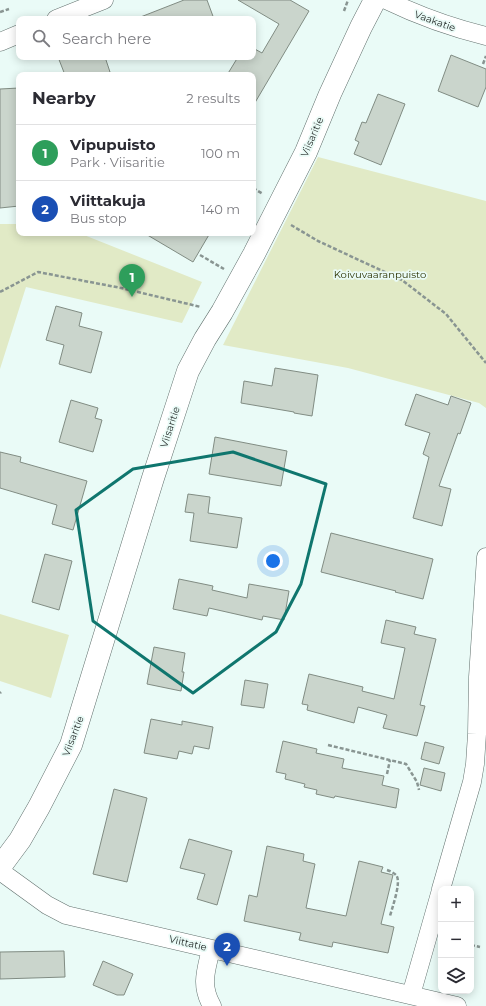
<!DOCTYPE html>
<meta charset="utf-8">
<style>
:root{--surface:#fff;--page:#f2f2f3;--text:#2b2b33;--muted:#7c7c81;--line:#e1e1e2;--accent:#d24347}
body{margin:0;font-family:Montserrat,sans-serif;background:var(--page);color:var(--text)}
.controls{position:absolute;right:12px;bottom:12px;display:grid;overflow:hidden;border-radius:8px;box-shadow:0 2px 10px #0003}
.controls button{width:36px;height:36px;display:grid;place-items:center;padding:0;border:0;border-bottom:1px solid var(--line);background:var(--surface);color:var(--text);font:20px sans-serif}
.you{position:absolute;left:273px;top:561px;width:14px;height:14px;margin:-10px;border:3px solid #fff;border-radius:50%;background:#1a73e8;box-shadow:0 0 0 6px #1a73e833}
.badge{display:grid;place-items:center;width:26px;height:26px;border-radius:50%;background:var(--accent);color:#fff;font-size:13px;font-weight:700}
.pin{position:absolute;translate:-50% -33px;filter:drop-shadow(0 1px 2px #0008)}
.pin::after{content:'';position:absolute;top:21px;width:14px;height:12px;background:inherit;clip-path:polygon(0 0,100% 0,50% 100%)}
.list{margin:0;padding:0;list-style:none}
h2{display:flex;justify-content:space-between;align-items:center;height:52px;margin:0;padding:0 16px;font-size:17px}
h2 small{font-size:13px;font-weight:400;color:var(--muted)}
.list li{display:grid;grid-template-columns:26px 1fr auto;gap:12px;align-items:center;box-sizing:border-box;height:56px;padding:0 16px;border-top:1px solid var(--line)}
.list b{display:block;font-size:15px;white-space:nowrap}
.list p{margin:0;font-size:13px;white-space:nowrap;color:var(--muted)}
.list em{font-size:13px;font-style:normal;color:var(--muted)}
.icon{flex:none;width:22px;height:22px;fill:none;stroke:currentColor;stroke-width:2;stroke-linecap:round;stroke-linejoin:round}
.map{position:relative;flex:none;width:486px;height:1006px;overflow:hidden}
.search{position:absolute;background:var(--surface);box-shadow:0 2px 10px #0003;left:16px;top:16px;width:240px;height:44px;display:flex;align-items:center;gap:10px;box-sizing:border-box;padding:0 14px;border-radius:8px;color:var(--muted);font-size:15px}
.panel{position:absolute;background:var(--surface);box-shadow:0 2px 10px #0003;left:16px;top:72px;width:240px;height:164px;border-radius:8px}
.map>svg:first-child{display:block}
.green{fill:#e1eac6}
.building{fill:#cad5cc;stroke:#818c83}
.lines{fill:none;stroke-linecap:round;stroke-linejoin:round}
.street-casing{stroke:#62716e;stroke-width:19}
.secondary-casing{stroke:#62716e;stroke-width:23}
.path{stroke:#899592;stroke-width:2.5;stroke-dasharray:4 2;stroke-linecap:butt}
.street{stroke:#fff;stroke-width:18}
.secondary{stroke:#fff;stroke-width:22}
.marked{fill:none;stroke:#0f766e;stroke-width:3;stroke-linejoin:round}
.labels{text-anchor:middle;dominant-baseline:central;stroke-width:3.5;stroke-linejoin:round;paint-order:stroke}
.street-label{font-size:10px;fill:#29302e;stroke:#eafbf7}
.park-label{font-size:10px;fill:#2b3301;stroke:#eafbf7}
</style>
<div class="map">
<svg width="486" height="1006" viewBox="0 0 486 1006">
<rect width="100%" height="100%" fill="#eafbf7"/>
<path class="green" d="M318,157L486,201V408L479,403L348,368L223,345Z
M0,224H19V233H79L202,282L182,323L26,287L0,369Z
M0,614L69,635L51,698L0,681Z"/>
<path class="building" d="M184,0H207L214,19H138V18Z
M238,0H290L309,11L253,106V75H227L238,57H253V48L262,53L279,24Z
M451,55L486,69V87L478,107L438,91Z
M58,57H105L110,72L101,75H65Z
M19,88V206L0,208V89Z
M378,94L405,104L381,165L354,154L359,142L355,140L362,122L366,123Z
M144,233H210L193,262Z
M56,306L82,313L79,326L102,332L91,373L59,364L64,345L46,340Z
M275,368L318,375L312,416L294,413V412L241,403L244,381L272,386Z
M416,394L448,405L451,396L471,403L460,434L458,433L439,486L451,489L442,526L413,518L429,457L423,454L430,433L405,425Z
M71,400L98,408L95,418L102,420L93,452L59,442Z
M215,437L287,451L281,486L209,474Z
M0,452L21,457L20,462L87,481L73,530L52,524L57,505L0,488Z
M188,494L210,497L208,513L242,518L237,548L190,541L194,513L185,512Z
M331,533L433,559L423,599L395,592L396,591L321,572Z
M45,554L72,561L59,610L32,602Z
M179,579L213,586L212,590L247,598L249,584L289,591L284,620L263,616L262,620L209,608L207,616L173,609Z
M386,620L416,627L414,634L436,639L420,705L425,706L417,736L383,728L387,715L358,707L354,723L307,710L308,705L302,704L309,674L363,687L362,691L394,699L405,648L381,643Z
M154,647L185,653L182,672H184L181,691L147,684Z
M245,680L268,684L264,708L241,705Z
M151,719L182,725V721L213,727L209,749L194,746L192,754L179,751L177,759L144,753Z
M283,741L317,749L316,753L344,759L342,768L384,776L382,785L399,789L396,808L335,796L334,798L316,794L317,790L304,787L305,784L285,779L286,774L276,772Z
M425,742L444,747L439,764L421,759Z
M424,768L445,773L441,791L420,785Z
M114,789L147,798L127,882L93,874Z
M189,839L232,851L217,905L197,899L205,874L180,868Z
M267,846L304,854L303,861L315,864L306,908L346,916L359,861L383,867L381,872L393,875L381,924L394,927L388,953L333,942L332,947L299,940L301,933L244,921L249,895L257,897Z
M64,951L65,977L0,979V952Z
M103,961L133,974L124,995H117L93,985Z"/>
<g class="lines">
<defs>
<path id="street" d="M386,0C419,16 449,27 486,36
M56,19L104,0
M0,42L19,34
M0,871L47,905L66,915L457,1006
M441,889L472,782L475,764L477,734L478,677L486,557
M211,949C206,971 200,985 212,1006
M411,995L441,890"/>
<path id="secondary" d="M0,867L20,840L39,807L71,745L153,478L188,371L205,339L222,312L254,254L306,152L330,94L361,27L375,0"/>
</defs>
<use href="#street" class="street-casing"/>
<use href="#secondary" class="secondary-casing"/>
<path class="path" d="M344,11L348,0
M0,12L9,9
M483,64L486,56
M253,188L263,194
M291,225L318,241L402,280L446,314L486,363
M200,255L224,269
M0,292L38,272L121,288L201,307
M0,693L1,692
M328,745L406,764L417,782L419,790
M387,774L390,760
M387,870C390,871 394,873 396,875C402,881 392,908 390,916
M471,945L480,947"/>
<use href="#street" class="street"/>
<use href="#secondary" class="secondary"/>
</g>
<path class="marked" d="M233,452L326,484L301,584L276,632L193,693L93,621L76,510L133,469Z"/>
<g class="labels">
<g class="street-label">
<text transform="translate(435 21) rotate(20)">Vaakatie</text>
<text transform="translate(312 137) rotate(-67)">Viisaritie</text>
<text transform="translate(170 427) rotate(-72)">Viisaritie</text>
<text transform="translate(73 736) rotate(-69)">Viisaritie</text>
<text transform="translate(188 943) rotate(13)">Viittatie</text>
</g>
<g class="park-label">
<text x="380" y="274">Koivuvaaranpuisto</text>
</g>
</g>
</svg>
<div class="controls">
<button>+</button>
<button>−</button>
<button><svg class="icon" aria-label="layers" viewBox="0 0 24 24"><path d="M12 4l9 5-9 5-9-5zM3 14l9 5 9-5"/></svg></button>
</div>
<div class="you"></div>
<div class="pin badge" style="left:132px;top:297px;background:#2e9e5b">1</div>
<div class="pin badge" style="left:227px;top:966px;background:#1a4fb4">2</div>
<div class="search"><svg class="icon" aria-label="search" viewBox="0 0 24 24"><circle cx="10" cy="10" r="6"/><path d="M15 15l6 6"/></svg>Search here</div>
<section class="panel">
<h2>Nearby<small>2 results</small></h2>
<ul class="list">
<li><span class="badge" style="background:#2e9e5b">1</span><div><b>Vipupuisto</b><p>Park · Viisaritie</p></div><em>100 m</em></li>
<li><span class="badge" style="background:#1a4fb4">2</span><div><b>Viittakuja</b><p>Bus stop</p></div><em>140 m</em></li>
</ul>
</section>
</div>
